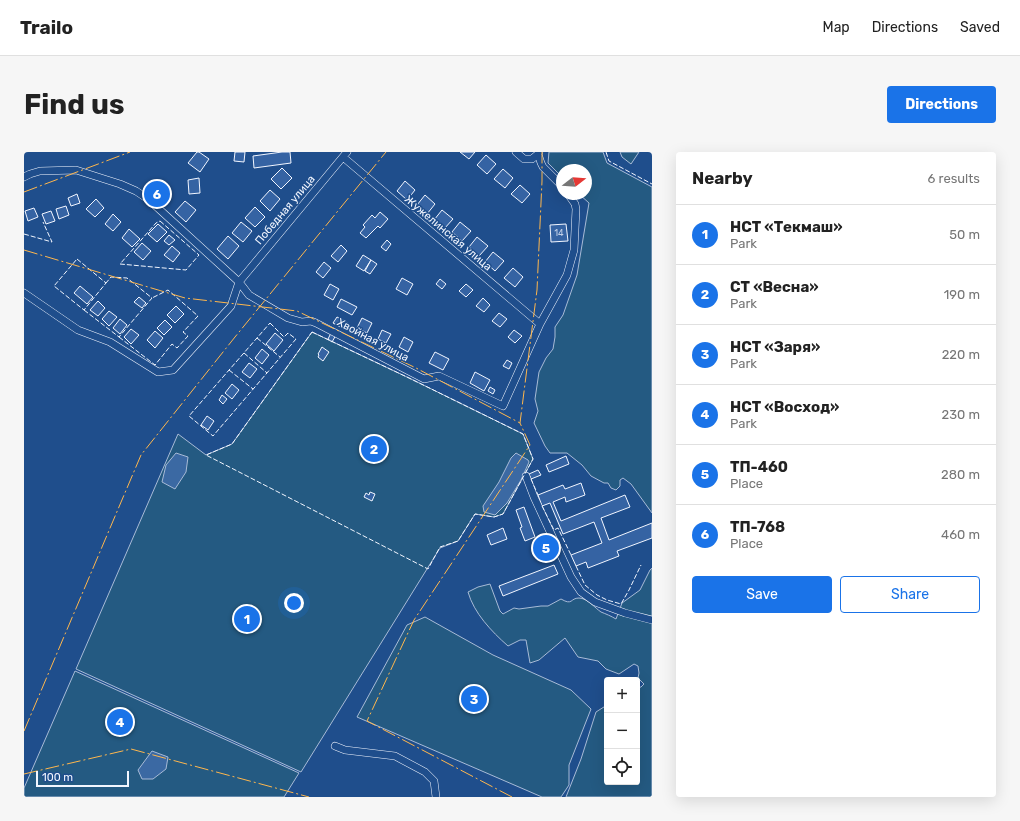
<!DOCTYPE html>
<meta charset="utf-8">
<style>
:root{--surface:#fff;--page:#f6f6f6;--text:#222;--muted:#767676;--line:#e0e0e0;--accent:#1a73e8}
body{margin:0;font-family:Rubik,sans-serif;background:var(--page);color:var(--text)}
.controls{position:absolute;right:12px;bottom:12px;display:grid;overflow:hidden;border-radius:4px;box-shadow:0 4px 16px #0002}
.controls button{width:36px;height:36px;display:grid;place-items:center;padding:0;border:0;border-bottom:1px solid var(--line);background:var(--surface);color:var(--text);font:20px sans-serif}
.compass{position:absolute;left:532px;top:12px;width:36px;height:36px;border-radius:50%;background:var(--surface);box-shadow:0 4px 16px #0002;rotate:73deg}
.scale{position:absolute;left:12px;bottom:10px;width:93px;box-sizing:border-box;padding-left:4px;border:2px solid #f2f6ff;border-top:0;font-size:11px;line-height:14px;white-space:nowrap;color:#f2f6ff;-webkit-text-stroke:3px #1f4e8c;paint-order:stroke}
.you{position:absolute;left:270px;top:451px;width:14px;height:14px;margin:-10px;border:3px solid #fff;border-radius:50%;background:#1a73e8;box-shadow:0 0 0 6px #1a73e833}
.badge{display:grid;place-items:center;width:26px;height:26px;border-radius:50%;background:var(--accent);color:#fff;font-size:13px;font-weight:700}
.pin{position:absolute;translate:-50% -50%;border:2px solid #fff;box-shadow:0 1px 4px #0006}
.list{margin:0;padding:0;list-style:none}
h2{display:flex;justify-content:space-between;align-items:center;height:52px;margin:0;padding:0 16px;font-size:17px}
h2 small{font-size:13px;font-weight:400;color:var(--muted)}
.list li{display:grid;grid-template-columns:26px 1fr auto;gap:12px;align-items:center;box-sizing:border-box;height:60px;padding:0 16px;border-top:1px solid var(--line)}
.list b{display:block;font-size:15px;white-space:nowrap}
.list p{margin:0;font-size:13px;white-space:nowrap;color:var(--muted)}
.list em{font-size:13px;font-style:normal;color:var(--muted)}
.actions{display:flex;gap:8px;padding:12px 16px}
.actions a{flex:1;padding:9px 0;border:1px solid var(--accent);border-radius:4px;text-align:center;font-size:14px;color:var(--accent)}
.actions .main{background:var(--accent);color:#fff}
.icon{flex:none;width:22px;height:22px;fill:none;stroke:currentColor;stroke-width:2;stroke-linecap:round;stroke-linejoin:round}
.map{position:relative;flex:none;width:628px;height:645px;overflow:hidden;border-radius:4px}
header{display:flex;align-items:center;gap:24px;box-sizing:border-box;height:56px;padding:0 20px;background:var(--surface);border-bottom:1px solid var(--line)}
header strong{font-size:19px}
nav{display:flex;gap:22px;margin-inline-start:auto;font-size:14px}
.intro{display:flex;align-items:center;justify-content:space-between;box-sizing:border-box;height:96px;padding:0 24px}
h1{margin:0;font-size:28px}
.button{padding:10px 18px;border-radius:4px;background:var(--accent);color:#fff;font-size:14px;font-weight:700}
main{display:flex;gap:24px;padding:0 24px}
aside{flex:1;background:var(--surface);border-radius:4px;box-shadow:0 4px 16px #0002}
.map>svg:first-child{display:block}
.green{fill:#245a82;stroke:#a8bbd7}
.water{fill:#3b69a3;stroke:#a8bbd7}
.building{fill:#3563a3;stroke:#f2f6ff}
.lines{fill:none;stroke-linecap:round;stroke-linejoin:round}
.minor-casing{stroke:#f2f6ff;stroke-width:8}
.minor{stroke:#1f4e8c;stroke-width:7}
.fence{stroke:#f2f6ff;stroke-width:1;stroke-dasharray:5 2;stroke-linecap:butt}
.power{stroke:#ffb74d;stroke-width:1;stroke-dasharray:14 3 2 3;stroke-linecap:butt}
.labels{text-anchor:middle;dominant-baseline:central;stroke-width:3;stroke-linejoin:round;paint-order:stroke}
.number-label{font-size:9px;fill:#c3d1e8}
.street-label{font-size:11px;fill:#f2f6ff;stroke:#1f4e8c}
</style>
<header>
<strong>Trailo</strong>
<nav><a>Map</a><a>Directions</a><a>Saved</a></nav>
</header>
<div class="intro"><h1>Find us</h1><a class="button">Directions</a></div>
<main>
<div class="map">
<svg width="628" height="645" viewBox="0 0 628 645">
<rect width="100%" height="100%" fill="#1f4e8c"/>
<path class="green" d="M525,0H579L583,11L628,35V361L607,332L599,326L596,328V334L592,338L587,336L584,331H580L567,324L558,313L543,301H526L521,294L510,271L514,259L511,247L515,220L522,206L529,197L531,185V175L539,163L553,123L565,51L555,42H562V18H538V25L524,11Z
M596,0H615L607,12L598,5Z
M288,180L385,226L497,281L499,282L509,307L479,362L470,365L451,362L434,389L416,396L277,620L52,517L154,282L182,303L208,292Z
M628,416V645H542L557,607L572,560L583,553V630H613V536L617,535L620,532L614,526L615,521L614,514L610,512L595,522L582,517L574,509L554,505L541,486L515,508L506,511L502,488H496L484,494C467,479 450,461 444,440L454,435L466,432L476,459L479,462L490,456L495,457L517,454H524L537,447C549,454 546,446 555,446C563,446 571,456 577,460C582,462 587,464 592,467L598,451L616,438L626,418Z
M401,465L469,503L547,538L567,557L545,613V633L537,645H518L333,565L383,473Z
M51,519L275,621L260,645H0V636Z"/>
<path class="water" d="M152,301L164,305L162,320L151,337L138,330L142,313Z
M492,301L504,308L505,310L497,328L483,351L471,363L460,360L459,354L475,330L487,306Z
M128,599L144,605L142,617L129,627H118L114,618Z"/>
<path class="building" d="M173,0H175L185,7L176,20L164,11Z
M211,0H221L220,10L210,9Z
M258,0H266L267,11L230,16L229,4Z
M436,0H451L445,7Z
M462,3L472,12L463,22L453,13Z
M258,16L268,26L257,37L247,27Z
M479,17L489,26L481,36L470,27Z
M175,26L176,41L165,42L164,28Z
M381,29L391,38L383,48L373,39Z
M496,33L506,42L498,51L487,42Z
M134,37L137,41L131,47L128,44Z
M246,38L256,47L246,59L236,49Z
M53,42L56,51L47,54L44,46Z
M401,43L411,52L403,62L393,53Z
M72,47L80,56L71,65L62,57Z
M161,49L172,58L162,70L151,60Z
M42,54L45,63L35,67L32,57Z
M231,55L241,65L231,75L221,66Z
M10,56L14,65L4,69L1,59Z
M418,58L429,67L420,77L410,68Z
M27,59L31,69L22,72L18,62Z
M356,60L364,67L356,76L354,74L342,86L336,81L341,75L339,73L348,63L351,66Z
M89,62L97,70L89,79L81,72Z
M217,70L228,79L219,90L208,81Z
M436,70L447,79L438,89L428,80Z
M134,72L143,80L133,90L124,82Z
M542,72L544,89L527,90L526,73Z
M105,77L116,87L108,95L98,86Z
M145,83L151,88L145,93L140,89Z
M204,84L215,94L204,107L193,97Z
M453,85L464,94L455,104L445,95Z
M363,88L367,92L362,99L357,95Z
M118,91L127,99L119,108L110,100Z
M317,93L323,99L314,110L307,104Z
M148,94L156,101L149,110L140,103Z
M469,100L480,109L471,119L461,110Z
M339,103L347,108L340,119L332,114Z
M347,108L353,112L346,122L341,119Z
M300,110L307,116L299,126L292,120Z
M489,116L499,125L491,135L480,126Z
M378,126L389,132L383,143L372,137Z
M416,127L422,132L418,137L412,132Z
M306,132L315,137L309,148L300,143Z
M442,132L449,138L442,145L435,139Z
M56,134L69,145L63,152L50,141Z
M115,145L122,151L118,156L110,150Z
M459,146L466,153L460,160L452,154Z
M317,147L333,155L328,163L313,155Z
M74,149L81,156L74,164L66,158Z
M152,154L160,162L151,171L143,163Z
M85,159L93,165L85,174L78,167Z
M475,161L483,167L476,175L468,169Z
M313,165L323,170L320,177L309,171Z
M338,166L348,171L343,181L333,176Z
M96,167L103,173L96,182L89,176Z
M141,168L148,175L140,183L133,176Z
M107,177L115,183L107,192L100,185Z
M358,178L367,182L362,191L354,187Z
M490,178L498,184L491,191L484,185Z
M131,179L139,186L131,196L123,188Z
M251,181L259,188L250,199L242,192Z
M307,181L312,183L308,190L304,187Z
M380,185L389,190L384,200L375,195Z
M298,195L305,200L299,209L294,205L295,203L294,202Z
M238,197L245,203L238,212L231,206Z
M411,200L425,207L419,218L405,211Z
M483,208L488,211L485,217L479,214Z
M225,211L233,217L226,226L218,220Z
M451,220L466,228L460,239L446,231Z
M208,232L215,238L208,247L201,241Z
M466,235L471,238L469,242L464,239Z
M198,243L203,247L199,252L195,248Z
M183,264L190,269L184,278L177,273Z
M542,304L545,312L525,320L522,313Z
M514,318L517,323L507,327L505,322Z
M557,331L561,343L542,350L541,345L529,350L537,369L601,343L606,355L577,366L585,388L628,371V386L593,399L595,404L564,416L562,410L552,414L547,403L578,391L570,370L539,382L526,351L518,354L514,343L539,333L541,337Z
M346,340L351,342L348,349L340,345L342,341L345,343Z
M500,355L511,385L501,389L496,376L498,375L492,358Z
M479,376L483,387L467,393L463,383Z
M523,391L526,398L521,400L518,393Z
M530,413L534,422L479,444L475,434Z"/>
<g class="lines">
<defs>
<path id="minor" d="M492,0L500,7H508L514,2L515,0
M514,2L517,11L519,15L538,34
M319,5L516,172
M0,25L6,22L16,19L52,18L96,32L112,39L124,47L215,130L225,143L264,166L278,170L287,169L292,171L400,227L415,224L479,254L516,172L543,123L550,98L552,57L551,52L544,42
M0,141L54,178L86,190L134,220L149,218L207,154L215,130L323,0
M502,324L510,345L547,425L557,440L571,450L601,461L628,468
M311,594L321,598L371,604L401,620L410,629L412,645"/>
</defs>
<use href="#minor" class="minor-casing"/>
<use href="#minor" class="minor"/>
<path class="fence" d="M582,0L585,9L628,32
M136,69L175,103L162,118L96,112L132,71Z
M0,82L28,90L19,70
M53,107L82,131L60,158L30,134Z
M60,158L95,185L128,146L103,126L87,125L82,131
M246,171L260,185L264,181L272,187L189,284L165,264Z
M288,180L385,226L499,282L509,307L479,362L470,365L451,362L434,389L416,395L404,417L182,303L208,292Z
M95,185L131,213L148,192L153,196L164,184L159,180L174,164L144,138L128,146
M233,186L256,205
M220,201L243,221
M205,218L229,237
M507,327L514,343
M518,354L530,378L534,376L547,403
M552,414L561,433L573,443L583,448L597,452L605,438L617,413"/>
<path class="power" d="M0,40L106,0
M0,98L161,146L273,159L392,216L496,271
M0,579L117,303L211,185L362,0
M0,622L107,597L285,645
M488,645L343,569L390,468L506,293L496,271L513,138L518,29V0"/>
</g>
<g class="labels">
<g class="number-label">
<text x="535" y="81">14</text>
</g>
<g class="street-label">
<text transform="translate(261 58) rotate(-50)">Победная улица</text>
<text transform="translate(424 81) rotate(40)">Жужелинская улица</text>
<text transform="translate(349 188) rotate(28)">Хвойная улица</text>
</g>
</g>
</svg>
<div class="controls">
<button>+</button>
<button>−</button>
<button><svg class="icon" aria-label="locate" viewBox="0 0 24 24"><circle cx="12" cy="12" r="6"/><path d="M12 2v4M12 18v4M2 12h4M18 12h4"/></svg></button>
</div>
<svg class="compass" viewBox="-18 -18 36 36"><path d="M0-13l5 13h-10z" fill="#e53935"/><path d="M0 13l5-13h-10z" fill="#767676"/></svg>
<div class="scale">100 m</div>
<div class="you"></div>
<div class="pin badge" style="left:223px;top:467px">1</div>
<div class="pin badge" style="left:350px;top:297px">2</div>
<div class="pin badge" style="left:450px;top:547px">3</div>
<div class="pin badge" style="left:96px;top:570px">4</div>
<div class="pin badge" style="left:522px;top:396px">5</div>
<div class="pin badge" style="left:133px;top:42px">6</div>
</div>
<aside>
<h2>Nearby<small>6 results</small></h2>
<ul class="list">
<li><span class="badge">1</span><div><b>НСТ «Текмаш»</b><p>Park</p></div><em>50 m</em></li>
<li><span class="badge">2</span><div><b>СТ «Весна»</b><p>Park</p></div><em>190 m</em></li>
<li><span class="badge">3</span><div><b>НСТ «Заря»</b><p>Park</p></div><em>220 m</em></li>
<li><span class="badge">4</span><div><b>НСТ «Восход»</b><p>Park</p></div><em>230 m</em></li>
<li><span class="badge">5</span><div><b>ТП-460</b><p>Place</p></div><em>280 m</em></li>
<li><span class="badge">6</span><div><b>ТП-768</b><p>Place</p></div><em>460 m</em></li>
</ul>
<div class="actions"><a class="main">Save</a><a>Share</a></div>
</aside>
</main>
